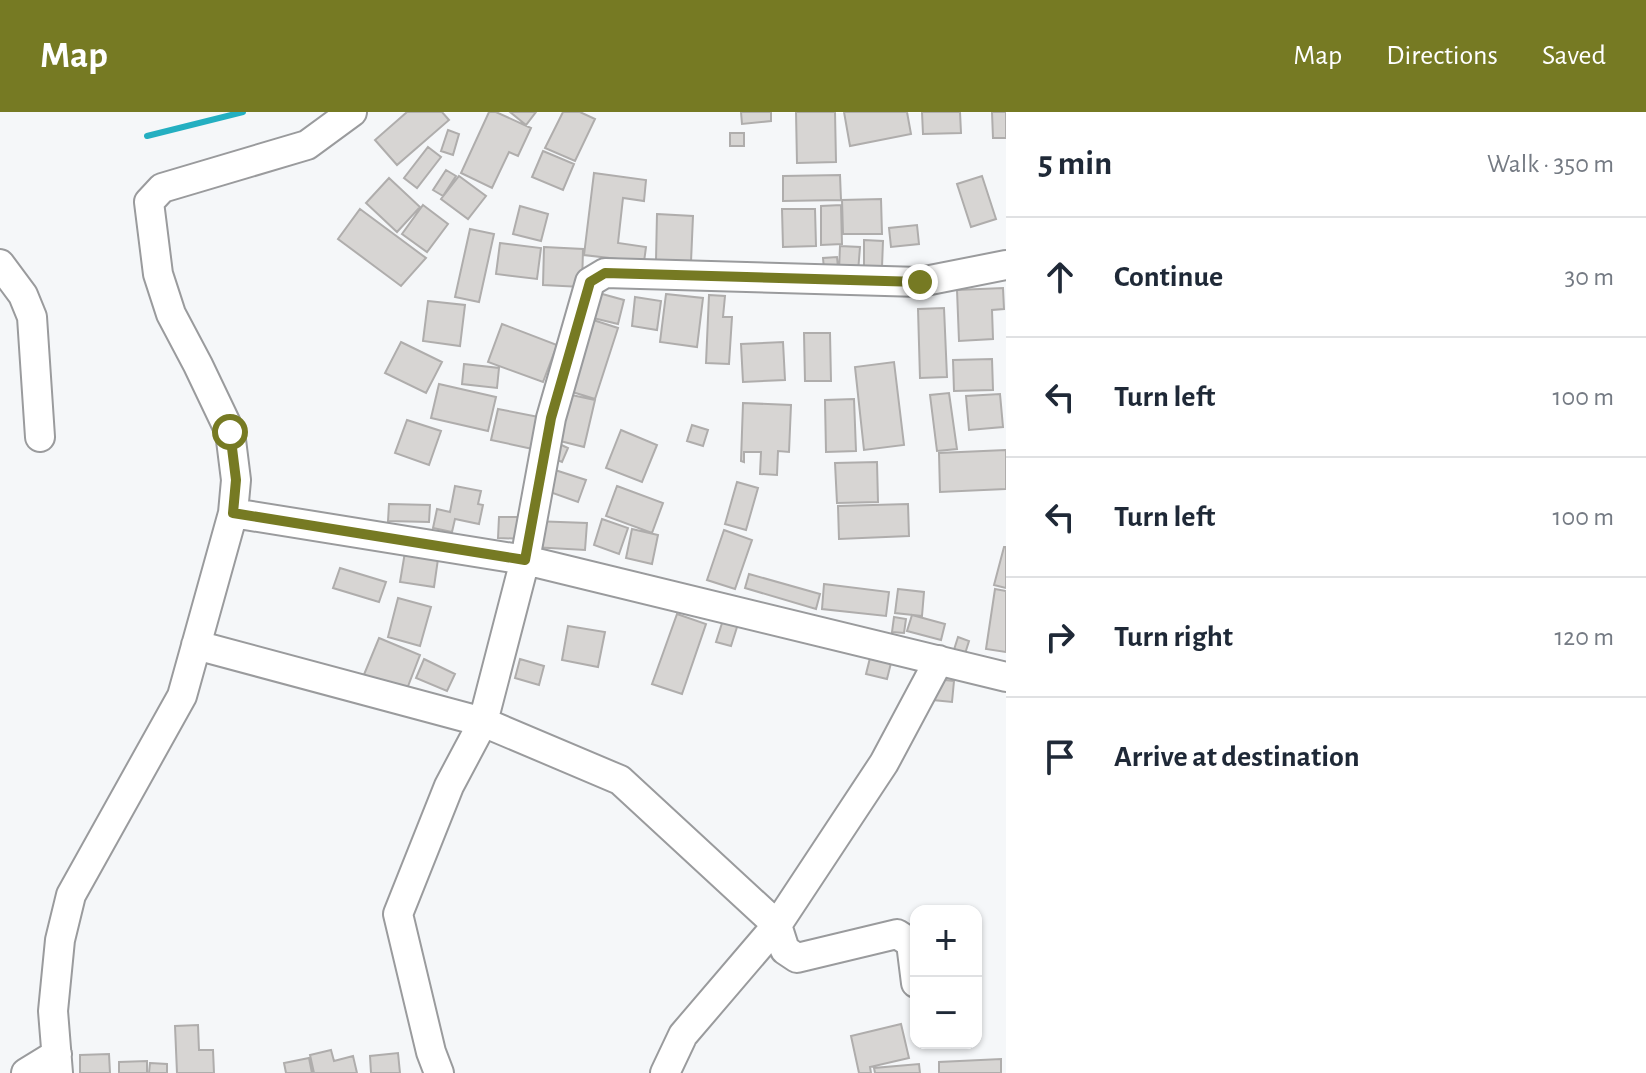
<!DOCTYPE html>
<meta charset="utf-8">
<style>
:root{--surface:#fff;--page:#f6f6f7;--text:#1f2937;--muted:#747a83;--line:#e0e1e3;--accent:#767a23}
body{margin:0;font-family:"Alegreya Sans",sans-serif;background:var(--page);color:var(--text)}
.controls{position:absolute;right:24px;bottom:24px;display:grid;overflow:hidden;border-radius:16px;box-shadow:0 2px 6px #0004}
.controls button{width:72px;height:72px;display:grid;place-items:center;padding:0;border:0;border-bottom:2px solid var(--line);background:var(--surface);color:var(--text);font:40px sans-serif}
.stop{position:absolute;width:24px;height:24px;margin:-18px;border:6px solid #767a23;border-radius:50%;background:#fff}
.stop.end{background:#767a23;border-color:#fff;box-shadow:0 2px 8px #0008}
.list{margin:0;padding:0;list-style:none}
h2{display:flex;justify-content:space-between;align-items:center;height:104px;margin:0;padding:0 32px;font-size:34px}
h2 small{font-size:26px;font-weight:400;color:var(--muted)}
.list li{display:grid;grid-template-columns:52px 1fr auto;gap:24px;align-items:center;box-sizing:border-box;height:120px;padding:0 32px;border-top:2px solid var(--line)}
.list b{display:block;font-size:30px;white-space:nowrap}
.list em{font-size:26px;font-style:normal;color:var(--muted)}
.icon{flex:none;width:44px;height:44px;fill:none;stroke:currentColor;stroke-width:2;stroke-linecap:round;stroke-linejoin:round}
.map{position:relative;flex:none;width:1006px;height:961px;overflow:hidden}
header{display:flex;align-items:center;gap:48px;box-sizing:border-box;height:112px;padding:0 40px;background:var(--accent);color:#fff}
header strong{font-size:38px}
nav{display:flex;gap:44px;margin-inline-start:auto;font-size:28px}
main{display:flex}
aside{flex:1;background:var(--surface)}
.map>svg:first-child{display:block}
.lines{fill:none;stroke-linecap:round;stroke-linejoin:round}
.stream{stroke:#24afc1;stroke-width:6}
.building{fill:#d7d5d3;stroke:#afadac;stroke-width:2}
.minor-casing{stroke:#9a9b9d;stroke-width:32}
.minor{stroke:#fff;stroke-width:28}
.route{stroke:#767a23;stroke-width:10}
</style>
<header>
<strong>Map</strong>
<nav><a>Map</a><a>Directions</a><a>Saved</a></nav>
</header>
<main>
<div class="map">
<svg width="1006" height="961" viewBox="0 0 1006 961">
<rect width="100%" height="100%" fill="#f5f7f9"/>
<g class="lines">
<path class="stream" d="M147,24L243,0"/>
</g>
<path class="building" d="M407,0H442L449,8L397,53L375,28Z
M489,0H496L531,16L518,44L509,40L492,76L461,61Z
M510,0H536L526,13Z
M563,0H580L595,7L575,49L545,36Z
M741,0H771V9L742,12Z
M796,0H835L836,50L797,51Z
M844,0H907L911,22L850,34Z
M922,0H960L961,21L923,22Z
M992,0H1006V26H993Z
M448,18L459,22L453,43L441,39Z
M730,21H744V34H730Z
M428,35L441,45L417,76L404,66Z
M543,39L574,52L563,78L532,65Z
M446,58L456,64L443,84L433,78Z
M594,61L646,68L644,89L623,86L618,131L646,135L644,150L584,143Z
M840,63L841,88L783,89V64Z
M459,64L486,84L468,107L441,87Z
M982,64L996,107L971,115L957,72Z
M389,66L420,95L397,120L366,91Z
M881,87L882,122H843L842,88Z
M423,93L448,112L427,140L402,122Z
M841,93L842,132L821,133V94Z
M520,94L548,102L541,129L513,122Z
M360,97L426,146L401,174L338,127Z
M782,97H815L816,134L783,135Z
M657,102L693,104L691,150L656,148Z
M917,113L919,132L891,135L889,116Z
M470,117L494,122L479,190L455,185Z
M864,128L883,129L882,155L864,154Z
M500,131L541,136L537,167L496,162Z
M840,134L860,135L858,160L839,159Z
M544,135L583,137L582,175L543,173Z
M837,145L838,156L824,157L823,146Z
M1003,176L1004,197L992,198L993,227L959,229L957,178Z
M595,180L624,188L618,212L589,205Z
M666,182L703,186L697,235L660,230Z
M709,183L725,184L723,205H732L729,252L706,251Z
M635,185L661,189L657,218L632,214Z
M428,189L465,193L460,234L423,229Z
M944,196L947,265L920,266L918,197Z
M590,207L618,216L595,287L566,278Z
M502,212L557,233L543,270L488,250Z
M804,221H830L831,269H805Z
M401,230L442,250L426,281L385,261Z
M783,230L785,268L743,270L741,232Z
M992,247L993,278L954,279L953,248Z
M894,250L904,333L864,338L855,255Z
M464,252L499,256L497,276L462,272Z
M439,272L496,285L488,319L431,306Z
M949,281L957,337L937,339L930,283Z
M567,282L595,288L584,335L556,328Z
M1000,282L1003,315L969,318L966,284Z
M854,287L856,339L826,340L825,288Z
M743,291L791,293L789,340L778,339L777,363L760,362L761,340H744V350L741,349Z
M498,297L549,307L542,339L491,328Z
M407,308L441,319L429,353L395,341Z
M692,313L708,318L703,334L687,329Z
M621,318L657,333L642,370L606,356Z
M553,329L568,336L562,350L547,344Z
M1006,338V377L940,380L939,341Z
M877,350L878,390L837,391L835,351Z
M555,358L586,368L578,390L547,379Z
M737,370L758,376L746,418L725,412Z
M455,374L481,379L478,392L483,393L479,412L455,407L452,420L433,416L437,397L450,400Z
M617,374L663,391L652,421L606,404Z
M389,392L430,393L429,410L388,409Z
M908,392L909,424L839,427L838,394Z
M499,405H526V427L498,426Z
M602,407L628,416L619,442L594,433Z
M533,409L587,411L585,438L532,435Z
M632,417L658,423L652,452L626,446Z
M724,418L752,428L735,477L707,468Z
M1004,435H1006V476L994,473Z
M405,440L438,447L434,475L400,470Z
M340,456L386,470L379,490L333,476Z
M749,462L820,482L816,497L745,476Z
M824,472L889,480L886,504L822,497Z
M898,477L924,480L922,504L895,501Z
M995,477L1006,479V540L986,537Z
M398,486L431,495L420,534L388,525Z
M677,502L706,512L682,582L652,572Z
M912,503L945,512L941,528L907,519Z
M894,505L906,507L904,521L892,520Z
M723,508L738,512L731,534L716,530Z
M568,514L605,520L598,555L562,548Z
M958,525L969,529L964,545L953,541Z
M379,526L420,543L405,582L363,565Z
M870,546L891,551L887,567L866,562Z
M424,547L455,562L447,579L416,566Z
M520,547L544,554L539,573L515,566Z
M936,567L954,569L952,590L933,588Z
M901,912L909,946L870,955L871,961H859L851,924Z
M198,913L199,938H213L214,961H177L175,914Z
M331,938L334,949L353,944L357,961H314L310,943Z
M398,941L400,961H371L370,944Z
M109,942L110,961H80V943Z
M309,946L312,961H286L284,951Z
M1001,947V961H939V950Z
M147,949V961H119V950Z
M150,951L167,952V961H149Z
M919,952L920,961H875L874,956Z"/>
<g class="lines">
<defs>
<path id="minor" d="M0,152L23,183L32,205L40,325
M233,401L525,448L1006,565
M196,533L483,610L620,668L777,813L785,838L797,846L897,822L911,831L916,871
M26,961L57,942
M58,961L53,899L60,828L71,783L182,584L233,401L236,368L230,320L198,253L171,202L158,162L149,90L162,76L307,33L352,0
M439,961L431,940L398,802L449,674L483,610L525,448L551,306L590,170L605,161L920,170L1006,153
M665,961L683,923L777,813L884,651L939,548"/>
</defs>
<use href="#minor" class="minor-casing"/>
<use href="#minor" class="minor"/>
</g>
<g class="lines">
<path class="route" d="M230,320L236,368L233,401L525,448L551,306L590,170L605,161L920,170"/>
</g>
</svg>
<div class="controls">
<button>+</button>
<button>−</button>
</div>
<div class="stop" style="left:230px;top:320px"></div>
<div class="stop end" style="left:920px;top:170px"></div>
</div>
<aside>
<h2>5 min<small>Walk · 350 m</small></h2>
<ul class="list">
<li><svg class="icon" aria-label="ahead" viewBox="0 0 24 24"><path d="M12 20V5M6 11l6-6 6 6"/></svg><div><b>Continue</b></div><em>30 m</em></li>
<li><svg class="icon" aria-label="left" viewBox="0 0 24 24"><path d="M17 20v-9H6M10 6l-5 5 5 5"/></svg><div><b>Turn left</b></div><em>100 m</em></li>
<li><svg class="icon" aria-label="left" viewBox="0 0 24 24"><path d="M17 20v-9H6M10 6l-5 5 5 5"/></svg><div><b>Turn left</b></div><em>100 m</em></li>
<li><svg class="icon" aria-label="right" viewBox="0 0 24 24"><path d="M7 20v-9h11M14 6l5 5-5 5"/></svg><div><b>Turn right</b></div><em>120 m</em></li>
<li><svg class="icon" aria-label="arrive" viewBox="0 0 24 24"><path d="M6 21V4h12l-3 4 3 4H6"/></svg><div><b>Arrive at destination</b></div></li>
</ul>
</aside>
</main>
